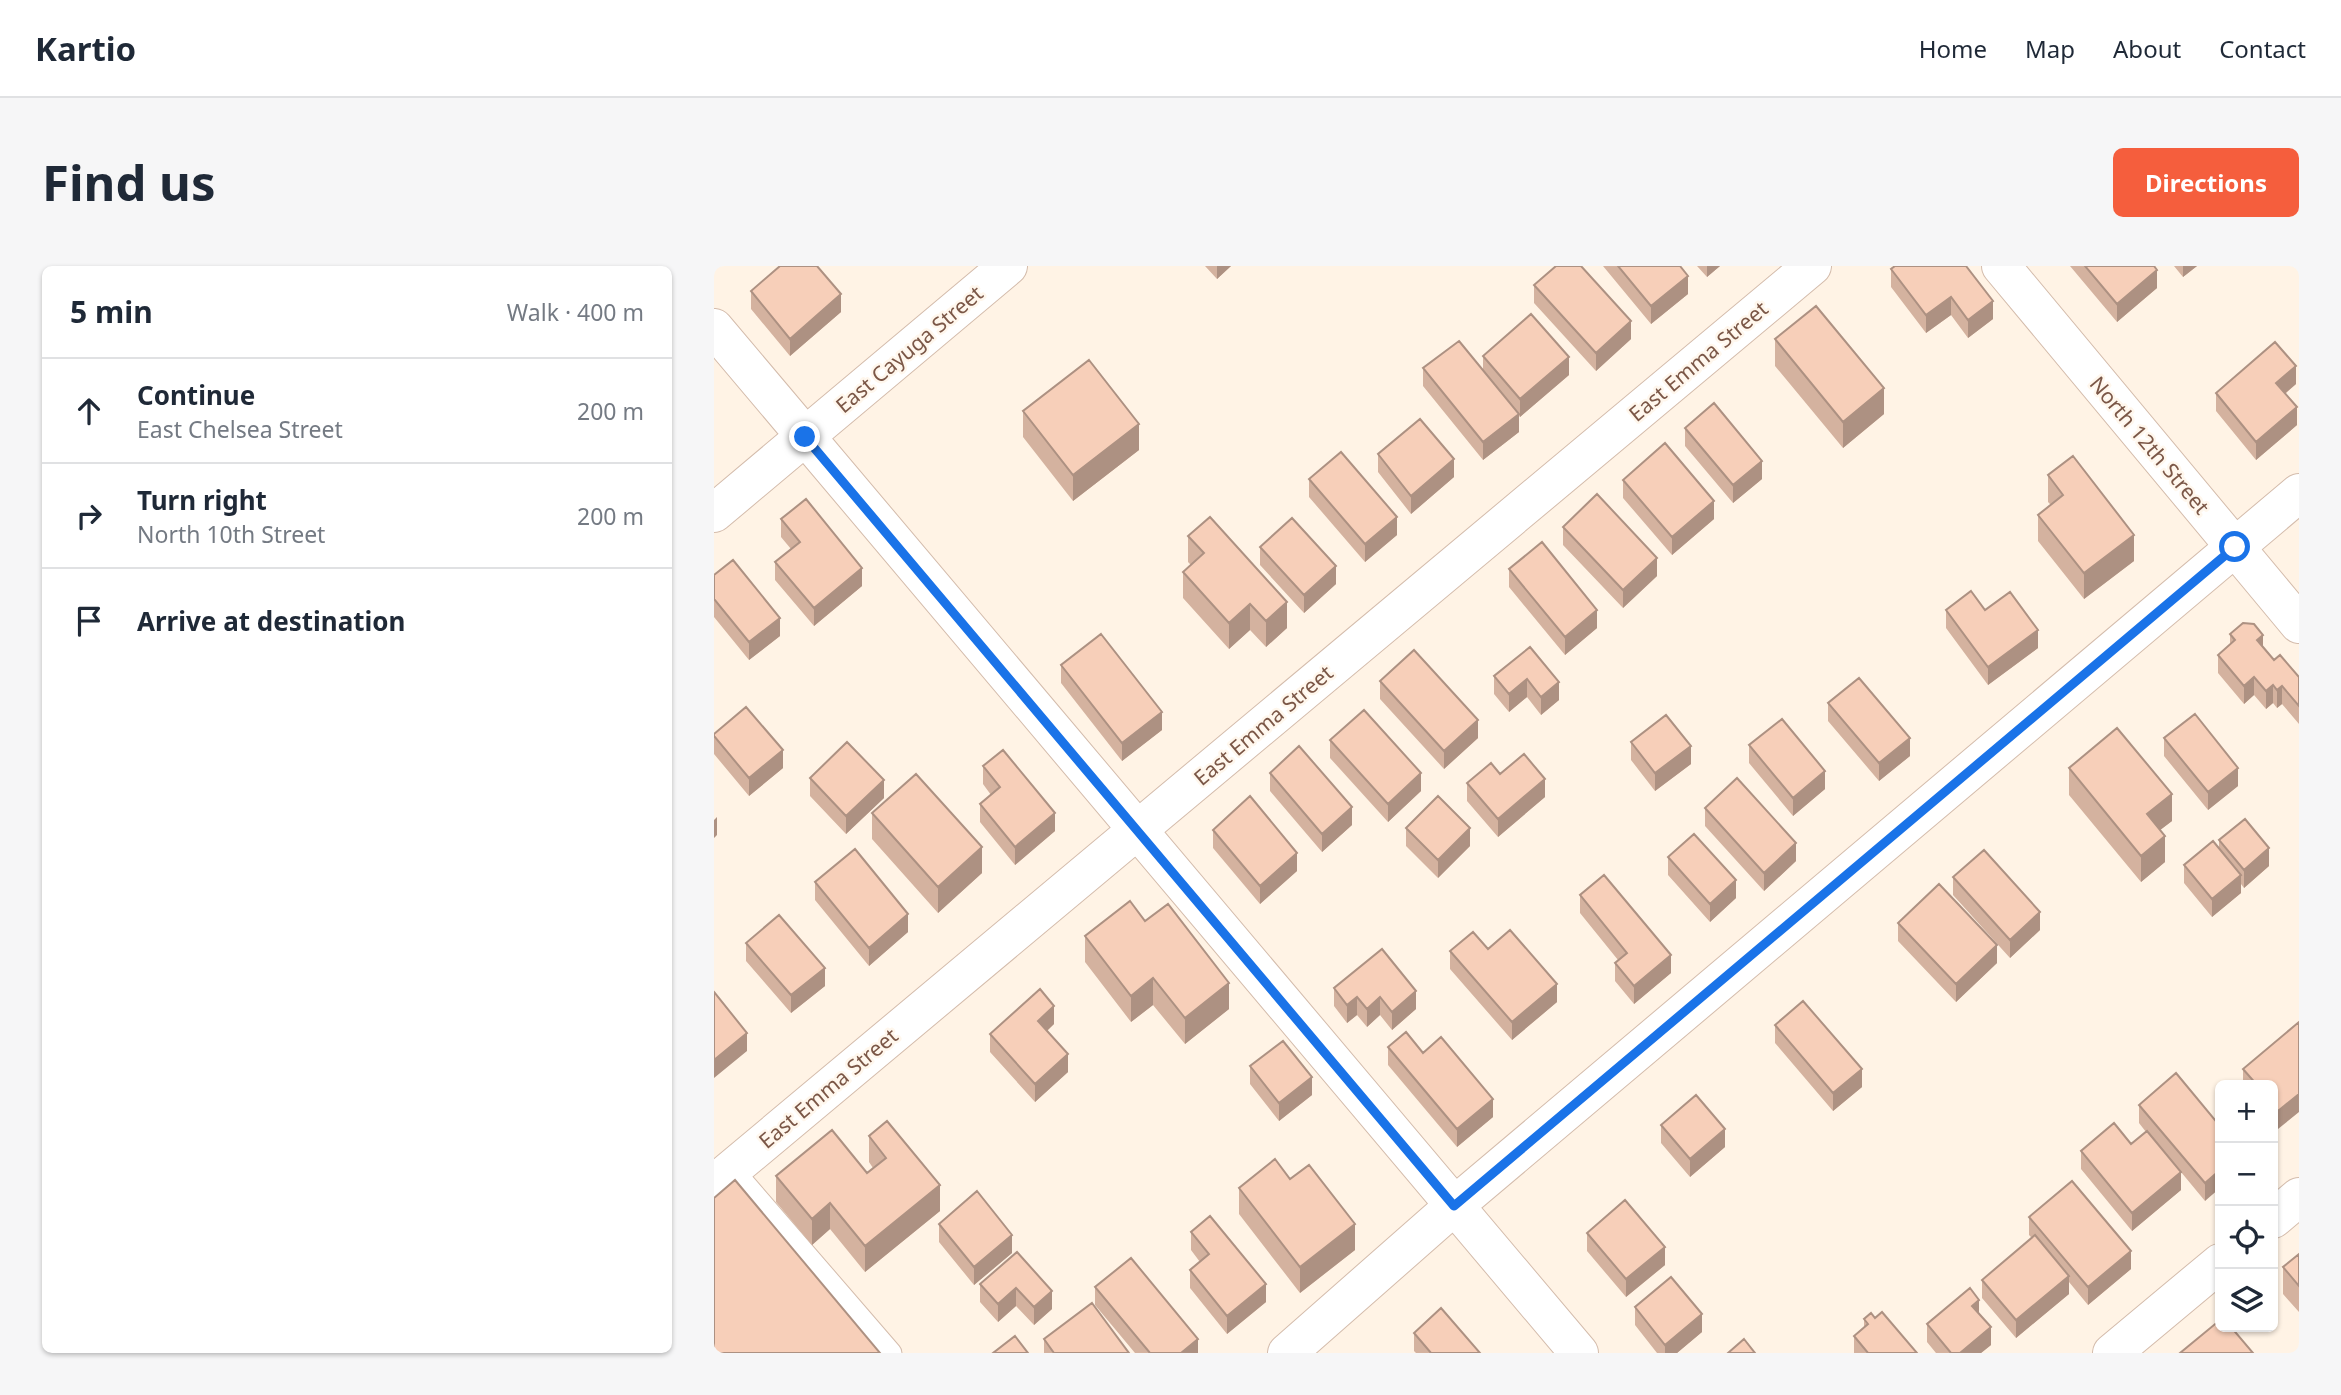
<!DOCTYPE html>
<meta charset="utf-8">
<style>
:root{--surface:#fff;--page:#f6f6f7;--text:#1f2937;--muted:#747a83;--line:#e0e1e3;--accent:#f55e3d}
body{margin:0;font-family:"Noto Sans",sans-serif;background:var(--page);color:var(--text)}
.controls{position:absolute;right:21px;bottom:21px;display:grid;overflow:hidden;border-radius:10px;box-shadow:0 2px 5px #0004}
.controls button{width:63px;height:63px;display:grid;place-items:center;padding:0;border:0;border-bottom:2px solid var(--line);background:var(--surface);color:var(--text);font:35px sans-serif}
.stop{position:absolute;width:21px;height:21px;margin:-16px;border:5px solid #1a73e8;border-radius:50%;background:#fff}
.stop.end{background:#1a73e8;border-color:#fff;box-shadow:0 2px 7px #0008}
.list{margin:0;padding:0;list-style:none}
h2{display:flex;justify-content:space-between;align-items:center;height:91px;margin:0;padding:0 28px;font-size:30px}
h2 small{font-size:23px;font-weight:400;color:var(--muted)}
.list li{display:grid;grid-template-columns:46px 1fr auto;gap:21px;align-items:center;box-sizing:border-box;height:105px;padding:0 28px;border-top:2px solid var(--line)}
.list b{display:block;font-size:26px;white-space:nowrap}
.list p{margin:0;font-size:23px;white-space:nowrap;color:var(--muted)}
.list em{font-size:23px;font-style:normal;color:var(--muted)}
.icon{flex:none;width:38px;height:38px;fill:none;stroke:currentColor;stroke-width:2;stroke-linecap:round;stroke-linejoin:round}
.map{position:relative;flex:none;width:1585px;height:1087px;overflow:hidden;border-radius:10px}
header{display:flex;align-items:center;gap:42px;box-sizing:border-box;height:98px;padding:0 35px;background:var(--surface);border-bottom:2px solid var(--line)}
header strong{font-size:33px}
nav{display:flex;gap:38px;margin-inline-start:auto;font-size:24px}
.intro{display:flex;align-items:center;justify-content:space-between;box-sizing:border-box;height:168px;padding:0 42px}
h1{margin:0;font-size:49px}
.button{padding:18px 32px;border-radius:10px;background:var(--accent);color:#fff;font-size:24px;font-weight:700}
main{display:flex;gap:42px;padding:0 42px}
aside{flex:1;background:var(--surface);border-radius:10px;box-shadow:0 2px 5px #0004}
.map>svg:first-child{display:block}
.lines{fill:none;stroke-linecap:round;stroke-linejoin:round}
.service-casing{stroke:#d4bcac;stroke-width:23}
.minor-casing{stroke:#d4bcac;stroke-width:40}
.service{stroke:#fff;stroke-width:21}
.minor{stroke:#fff;stroke-width:38}
.wall{fill:#d4b29f}
.shaded-wall{fill:#ad9182}
.building{fill:#f7cfb9;stroke:#ad9182;stroke-width:2}
.route{stroke:#1a73e8;stroke-width:9}
.labels{text-anchor:middle;dominant-baseline:central;stroke-width:5;stroke-linejoin:round;paint-order:stroke}
.street-label{font-size:21px;fill:#7b5747;stroke:#fff7ed}
</style>
<header>
<strong>Kartio</strong>
<nav><a>Home</a><a>Map</a><a>About</a><a>Contact</a></nav>
</header>
<div class="intro"><h1>Find us</h1><a class="button">Directions</a></div>
<main>
<aside>
<h2>5 min<small>Walk · 400 m</small></h2>
<ul class="list">
<li><svg class="icon" aria-label="ahead" viewBox="0 0 24 24"><path d="M12 20V5M6 11l6-6 6 6"/></svg><div><b>Continue</b><p>East Chelsea Street</p></div><em>200 m</em></li>
<li><svg class="icon" aria-label="right" viewBox="0 0 24 24"><path d="M7 20v-9h11M14 6l5 5-5 5"/></svg><div><b>Turn right</b><p>North 10th Street</p></div><em>200 m</em></li>
<li><svg class="icon" aria-label="arrive" viewBox="0 0 24 24"><path d="M6 21V4h12l-3 4 3 4H6"/></svg><div><b>Arrive at destination</b></div></li>
</ul>
</aside>
<div class="map">
<svg width="1585" height="1087" viewBox="0 0 1585 1087">
<rect width="100%" height="100%" fill="#fff3e5"/>
<g class="lines">
<defs>
<path id="service" d="M18,903L177,1087"/>
<path id="minor" d="M1287,0L1585,358
M0,62L865,1087
M0,247L294,0
M0,918L1098,0
M1559,953L1585,931
M573,1087L740,940L1585,227
M1398,1087L1506,997"/>
</defs>
<use href="#service" class="service-casing"/>
<use href="#minor" class="minor-casing"/>
<use href="#service" class="service"/>
<use href="#minor" class="minor"/>
</g>
<path class="wall" d="M491,0H517L503,13Z
M889,0H966L974,28L937,58Z
M983,0H1006L993,11Z
M1181,0L1279,53L1254,72L1237,49L1212,67L1177,21V3Z
M1356,0H1440L1443,22L1403,56Z
M1460,0H1483L1469,11Z
M820,19L917,73L882,105L820,37Z
M37,25L127,46L76,90L37,43Z
M1061,73L1170,148L1129,182L1061,100Z
M769,90L855,109L806,151L805,150V166L769,194L709,120V102L769,104Z
M1582,118L1571,128L1583,159L1542,194L1502,145V127Z
M309,145L425,184L359,235L309,171Z
M971,162L1048,213L1019,237L971,180Z
M664,188L740,211L697,248L664,206Z
M1334,209L1420,295L1370,333L1324,275V249L1337,239L1334,236Z
M595,213L683,269L651,296L595,231Z
M909,214L1000,253L958,289L909,232Z
M67,253L148,320L100,360L61,314V296L77,283L67,271Z
M849,261L943,310L909,342L849,279Z
M474,270L573,362L552,381L536,364L515,383L469,332V306L477,299L474,296Z
M546,281L622,318L590,347L546,299Z
M795,303L883,362L851,389L795,321Z
M0,309L66,370L35,394L0,351Z
M1232,344H1271L1324,382L1274,419L1232,362Z
M1516,368L1549,381L1560,394L1585,411V458L1568,438L1563,442L1559,437L1552,443L1540,429L1530,438L1504,407V389L1516,379Z
M816,381L845,434L827,449L813,431L795,446L780,428V410Z
M347,399L448,464L408,495L347,417Z
M666,415L764,472L730,503L666,433Z
M1114,437L1196,490L1165,515L1114,455Z
M0,468L69,502L35,530L0,488Z
M1450,472L1524,520L1494,544L1450,490Z
M616,474L707,525L674,556L616,492Z
M917,476L977,498L941,525L917,494Z
M1035,479L1111,523L1079,550L1035,497Z
M269,500L341,565L301,599L266,556V538L277,529L269,518Z
M1355,502L1458,555L1446,564L1451,596L1427,616L1355,529Z
M556,507L638,559L608,586L556,525Z
M786,508L831,531L784,571L753,535V517Z
M96,512L170,532L132,568L96,530Z
M991,542L1082,595L1050,625L991,560Z
M158,547L268,607L224,647L158,573Z
M692,562L756,580L724,612L692,580Z
M499,564L583,605L546,638L499,582Z
M1505,574L1555,600L1530,622L1527,618V627L1498,651L1470,617V599L1505,582Z
M954,591L1022,632L996,656L954,609Z
M1239,611L1326,664L1296,692L1239,629Z
M101,616L194,666L155,700L101,634Z
M866,629L957,707L920,738L901,715V697L904,694L866,647Z
M431,655L515,743L471,778L439,739L417,756L371,696V670Z
M1184,657L1283,697L1242,736L1184,675Z
M32,677L111,720L77,747L32,695Z
M668,683L702,743L678,764L666,749L653,761L643,749L633,757L620,740V722Z
M774,683L843,736L798,774L736,703V685Z
M1585,756L1564,863L1559,856V819H1529V803Z
M340,758L333,765L354,806L321,836L276,786V768Z
M1061,759L1148,821L1119,845L1061,777Z
M674,781L709,787L779,851L743,881L674,799Z
M536,800L598,829L565,855L536,818Z
M1425,839L1506,860L1491,935L1467,906V924L1418,965L1367,903V885L1417,878L1432,866L1425,857Z
M947,859L1011,881L976,911L947,877Z
M155,870L226,945L151,1006L116,963L98,979L62,936V910L153,907L159,902L155,896Z
M525,922L641,984L586,1027L525,948Z
M1315,951L1417,1003L1374,1039L1355,1016V1028L1302,1072L1268,1032V1014L1318,972L1315,969Z
M225,958L298,987L260,1019L225,976Z
M477,966L552,1036L513,1068L476,1022V1004L486,996L477,984Z
M873,967L951,999L912,1031L873,985Z
M303,986L338,1043L320,1059L302,1040L284,1056L266,1036V1018Z
M1585,988V1046L1569,1028V1001Z
M381,1021L484,1087H421L381,1039Z
M921,1041L988,1066L963,1087H943L921,1059Z
M1265,1048L1277,1079L1267,1087H1222L1213,1076V1058Z
M1161,1052L1203,1087H1140V1070L1150,1061V1053Z
M700,1067L766,1087H702L700,1085Z
M330,1073L415,1087H330Z"/>
<path class="shaded-wall" d="M503,0H517L503,13Z
M993,0H1006L993,11Z
M1469,0H1483L1469,11Z
M1443,4V22L1403,56V38Z
M974,10V28L937,58V40Z
M127,28V46L76,90V73Z
M1237,31V49L1212,67V49Z
M1279,35V53L1254,72V54Z
M917,55V73L882,105V87Z
M855,91V109L806,151V133Z
M1582,100V118L1562,135V117Z
M1170,122V148L1129,182V156Z
M1583,141V159L1542,194V176Z
M805,148V166L769,194V176Z
M425,158V184L359,235V209Z
M740,193V211L697,248V230Z
M1048,195V213L1019,237V219Z
M1000,235V253L958,289V271Z
M683,251V269L651,296V278Z
M1420,269V295L1370,333V307Z
M943,292V310L909,342V324Z
M622,300V318L590,347V329Z
M148,302V320L100,360V342Z
M573,336V362L552,381V355Z
M536,338V364L515,383V357Z
M883,344V362L851,389V371Z
M66,352V370L35,394V376Z
M1324,364V382L1274,419V401Z
M1549,369V387L1543,374Z
M1540,411V429L1530,438V420Z
M813,413V431L795,446V428Z
M845,416V434L827,449V431Z
M1559,419V437L1552,443V425Z
M1568,420V438L1563,442V424Z
M448,446V464L408,495V477Z
M764,454V472L730,503V485Z
M1196,472V490L1165,515V497Z
M977,480V498L941,525V507Z
M69,484V502L35,530V512Z
M1524,502V520L1494,544V526Z
M1111,505V523L1079,550V532Z
M707,507V525L674,556V538Z
M831,513V531L784,571V553Z
M170,514V532L132,568V550Z
M1458,528V555L1433,574V548Z
M638,541V559L608,586V568Z
M341,547V565L301,599V581Z
M3,551V569L0,572V554Z
M756,562V580L724,612V594Z
M1451,570V596L1427,616V590Z
M1082,577V595L1050,625V607Z
M268,581V607L224,647V621Z
M1555,582V600L1530,622V604Z
M583,587V605L546,638V620Z
M1527,609V627L1498,651V633Z
M1022,614V632L996,656V638Z
M1326,646V664L1296,692V674Z
M194,648V666L155,700V682Z
M1283,679V697L1242,736V718Z
M957,689V707L920,738V720Z
M111,702V720L77,747V729Z
M439,712V739L417,756V730Z
M515,717V743L471,778V752Z
M843,718V736L798,774V756Z
M702,725V743L678,764V746Z
M643,731V749L633,757V739Z
M666,731V749L653,761V743Z
M340,740V758L324,773V755Z
M33,767V785L0,812V794Z
M354,788V806L321,836V818Z
M1148,803V821L1119,845V827Z
M598,811V829L565,855V837Z
M1585,828V846L1564,863V845Z
M779,833V851L743,881V863Z
M1011,863V881L976,911V893Z
M1506,904V922L1491,935V917Z
M1467,906V924L1418,965V947Z
M226,919V945L151,1006V980Z
M116,937V963L98,979V953Z
M641,958V984L586,1027V1001Z
M298,969V987L260,1019V1001Z
M951,981V999L912,1031V1013Z
M1417,985V1003L1374,1039V1021Z
M1355,1010V1028L1302,1072V1054Z
M552,1018V1036L513,1068V1050Z
M302,1022V1040L284,1056V1038Z
M338,1025V1043L320,1059V1041Z
M1265,1034V1052L1258,1040Z
M988,1048V1066L963,1087H951V1079Z
M1277,1061V1079L1267,1087H1246Z
M484,1073V1087H467Z"/>
<path class="building" d="M66,0H103L127,28L76,73L37,25Z
M842,0H867L917,55L882,87L820,19Z
M904,0H966L974,10L937,40Z
M1181,0H1252L1279,35L1254,54L1237,31L1212,49L1177,3Z
M1371,0H1440L1443,4L1403,38Z
M1102,40L1170,122L1129,156L1061,73Z
M817,48L855,91L806,133L769,90Z
M745,75L805,148L769,176L709,102Z
M1561,76L1582,100L1562,117L1583,141L1542,176L1502,127Z
M375,94L425,158L359,209L309,145Z
M1000,137L1048,195L1019,219L971,162Z
M706,153L740,193L697,230L664,188Z
M951,177L1000,235L958,271L909,214Z
M627,186L683,251L651,278L595,213Z
M1359,190L1420,269L1370,307L1324,249L1349,229L1334,209Z
M883,228L943,292L909,324L849,261Z
M92,233L148,302L100,342L61,296L86,276L67,253Z
M496,251L573,336L552,355L536,338L515,357L469,306L490,287L474,270Z
M578,252L622,300L590,329L546,281Z
M828,276L883,344L851,371L795,303Z
M19,294L66,352L35,376L0,333V309Z
M1257,325L1271,344L1296,326L1324,364L1274,401L1232,344Z
M1529,357L1540,358L1549,369L1543,374L1560,394L1566,389L1585,411V440L1568,420L1563,424L1559,419L1552,425L1540,411L1530,420L1504,389L1521,374L1516,368Z
M387,368L448,446L408,477L347,399Z
M816,381L845,416L827,431L813,413L795,428L780,410Z
M700,384L764,454L730,485L666,415Z
M1145,412L1196,472L1165,497L1114,437Z
M32,441L69,484L35,512L0,470V468Z
M650,444L707,507L674,538L616,474Z
M1481,448L1524,502L1494,526L1450,472Z
M952,449L977,480L941,507L917,476Z
M1068,453L1111,505L1079,532L1035,479Z
M1403,462L1458,528L1433,548L1451,570L1427,590L1355,502Z
M133,476L170,514L132,550L96,512Z
M585,480L638,541L608,568L556,507Z
M289,484L341,547L301,581L266,538L286,521L269,500Z
M810,488L831,513L784,553L753,517L777,497L786,508Z
M202,508L268,581L224,621L158,547Z
M1023,512L1082,577L1050,607L991,542Z
M536,530L583,587L546,620L499,564Z
M724,530L756,562L724,594L692,562Z
M1531,553L1555,582L1530,604L1505,574Z
M980,568L1022,614L996,638L954,591Z
M1499,575L1527,609L1498,633L1470,599Z
M141,583L194,648L155,682L101,616Z
M1270,584L1326,646L1296,674L1239,611Z
M890,609L957,689L920,720L901,697L913,687L866,629Z
M1225,618L1283,679L1242,718L1184,657Z
M416,635L431,655L454,638L515,717L471,752L439,712L417,730L371,670Z
M65,649L111,702L77,729L32,677Z
M796,664L843,718L798,756L736,685L759,666L774,683Z
M668,683L702,725L678,746L666,731L653,743L643,731L633,739L620,722Z
M326,723L340,740L324,755L354,788L321,818L276,768Z
M0,726L33,767L0,794Z
M1089,735L1148,803L1119,827L1061,759Z
M1585,756V828L1564,845L1559,838V819H1543L1529,803Z
M692,766L709,787L727,771L779,833L743,863L674,781Z
M569,775L598,811L565,837L536,800Z
M1462,807L1506,860V904L1491,917L1425,839Z
M982,829L1011,863L976,893L947,859Z
M173,855L226,919L151,980L116,937L98,953L62,910L118,864L153,907L172,892L155,870Z
M1400,857L1417,878L1433,865L1467,906L1418,947L1367,885Z
M561,893L576,913L595,899L641,958L586,1001L525,922Z
M21,914L166,1087H0V932Z
M1358,915L1417,985L1374,1021L1315,951Z
M263,925L298,969L260,1001L225,958Z
M911,934L951,981L912,1013L873,967Z
M496,950L552,1018L513,1050L476,1004L495,988L477,966Z
M1321,969L1355,1010L1302,1054L1268,1014Z
M303,986L338,1025L320,1041L302,1022L284,1038L266,1018Z
M1585,988V1020L1569,1001Z
M417,992L484,1073L467,1087H436L381,1021Z
M957,1011L988,1048L951,1079L921,1041Z
M1256,1022L1265,1034L1258,1040L1277,1061L1246,1087H1237L1213,1058Z
M378,1037L415,1087H340L330,1073Z
M727,1042L766,1087H717L700,1067Z
M1168,1046L1203,1087H1154L1140,1070L1154,1058L1150,1053L1157,1047L1161,1052Z
M1506,1054V1061H1517L1539,1087H1466Z
M301,1070L314,1087H279Z
M1030,1073L1041,1087H1014Z"/>
<g class="lines">
<path class="route" d="M91,171L740,940L1521,281"/>
</g>
<g class="labels">
<g class="street-label">
<text transform="translate(195 83) rotate(-40)">East Cayuga Street</text>
<text transform="translate(984 95) rotate(-40)">East Emma Street</text>
<text transform="translate(1436 179) rotate(50)">North 12th Street</text>
<text transform="translate(549 459) rotate(-40)">East Emma Street</text>
<text transform="translate(114 822) rotate(-40)">East Emma Street</text>
</g>
</g>
</svg>
<div class="controls">
<button>+</button>
<button>−</button>
<button><svg class="icon" aria-label="locate" viewBox="0 0 24 24"><circle cx="12" cy="12" r="6"/><path d="M12 2v4M12 18v4M2 12h4M18 12h4"/></svg></button>
<button><svg class="icon" aria-label="layers" viewBox="0 0 24 24"><path d="M12 4l9 5-9 5-9-5zM3 14l9 5 9-5"/></svg></button>
</div>
<div class="stop" style="left:1521px;top:281px"></div>
<div class="stop end" style="left:91px;top:171px"></div>
</div>
</main>
